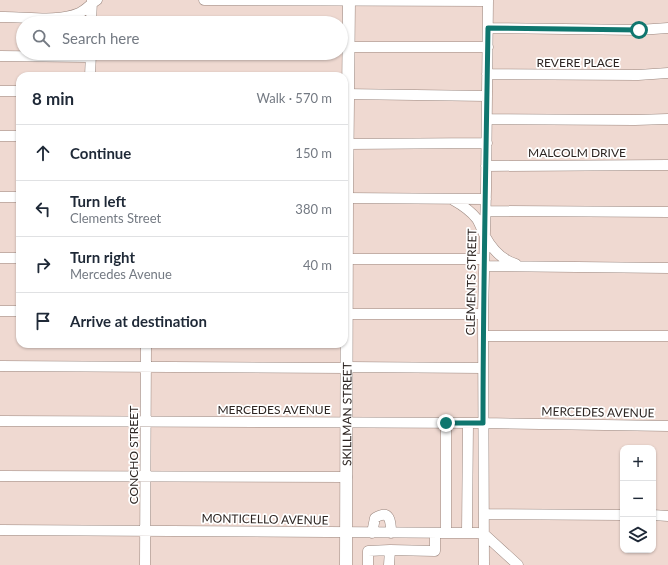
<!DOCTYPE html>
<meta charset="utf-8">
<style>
:root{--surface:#fff;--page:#f2f2f3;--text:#1f2937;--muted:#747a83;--line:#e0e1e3}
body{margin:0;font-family:Lato,sans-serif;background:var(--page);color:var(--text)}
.controls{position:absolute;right:12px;bottom:12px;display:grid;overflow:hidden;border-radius:8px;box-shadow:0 1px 3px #0004}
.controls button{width:36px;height:36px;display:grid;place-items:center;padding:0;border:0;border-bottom:1px solid var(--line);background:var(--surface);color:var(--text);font:20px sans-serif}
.stop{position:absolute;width:12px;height:12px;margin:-9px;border:3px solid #0f766e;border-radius:50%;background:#fff}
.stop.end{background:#0f766e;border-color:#fff;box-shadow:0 1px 4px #0008}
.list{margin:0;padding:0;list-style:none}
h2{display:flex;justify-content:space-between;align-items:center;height:52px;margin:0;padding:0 16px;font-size:17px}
h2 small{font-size:13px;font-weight:400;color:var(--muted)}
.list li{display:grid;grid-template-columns:26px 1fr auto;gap:12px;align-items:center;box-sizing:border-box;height:56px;padding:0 16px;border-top:1px solid var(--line)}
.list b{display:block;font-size:15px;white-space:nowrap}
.list p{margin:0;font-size:13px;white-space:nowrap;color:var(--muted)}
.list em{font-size:13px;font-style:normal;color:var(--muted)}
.icon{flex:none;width:22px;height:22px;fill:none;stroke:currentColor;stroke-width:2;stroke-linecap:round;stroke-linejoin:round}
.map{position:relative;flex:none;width:668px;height:565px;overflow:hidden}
.search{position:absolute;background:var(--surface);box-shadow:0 1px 3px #0004;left:16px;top:16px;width:332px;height:44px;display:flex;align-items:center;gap:10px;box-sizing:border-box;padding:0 14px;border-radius:22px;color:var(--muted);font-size:15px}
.panel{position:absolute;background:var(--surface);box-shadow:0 1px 3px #0004;left:16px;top:72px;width:332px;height:276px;border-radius:12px}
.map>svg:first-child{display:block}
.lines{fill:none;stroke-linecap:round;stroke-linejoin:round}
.minor-casing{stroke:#9a867e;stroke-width:11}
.major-casing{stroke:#9a867e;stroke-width:13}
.minor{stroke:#fff;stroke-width:10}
.major{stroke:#fff;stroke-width:12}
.route{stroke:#0f766e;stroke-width:5}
.labels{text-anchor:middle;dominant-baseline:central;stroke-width:3.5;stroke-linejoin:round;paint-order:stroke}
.street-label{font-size:12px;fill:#2d2522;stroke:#fff}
</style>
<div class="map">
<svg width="668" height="565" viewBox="0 0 668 565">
<rect width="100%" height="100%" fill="#efd9d1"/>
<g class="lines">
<defs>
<path id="minor" d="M204,0L488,1
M0,17C25,16 55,23 79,13C86,10 90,4 97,0
M91,23L92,0
M488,28L639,30L668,28
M341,47H488
M0,56L90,57
M487,74L638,75L668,73
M90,76L91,53
M0,91H20
M344,94L487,96
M487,119L635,120L668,119
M0,136H20
M347,144L487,143
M486,166L668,165
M0,197H20
M344,198L486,199
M453,200C462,205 470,210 477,219C480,224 482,230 485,236C492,249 502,260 516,264
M486,211L668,212
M0,258H20
M344,259H484
M484,266L668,268
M0,311H20
M344,314H483
M483,336H668
M0,366L347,368
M347,367L483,368
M0,421L483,423L668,426
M0,476L347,477
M484,514L623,515
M653,515L668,516
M0,530L477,533L484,534L518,565
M372,533L375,518C390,509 391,521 391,533
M446,533V423
M467,533L468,423
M145,565L146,344
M368,565V551L390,550
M389,565L390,550L435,551V533
M484,565L483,314L486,190L488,0"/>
<g id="major">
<path id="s1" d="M346,565L347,198L349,0"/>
</g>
</defs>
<use href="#minor" class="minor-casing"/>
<use href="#major" class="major-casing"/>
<use href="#minor" class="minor"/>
<use href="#major" class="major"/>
</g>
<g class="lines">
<path class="route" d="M446,423H483C483,291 486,160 488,28L639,30"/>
</g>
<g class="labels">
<g class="street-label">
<text x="578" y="62">REVERE PLACE</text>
<text x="577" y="152">MALCOLM DRIVE</text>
<text transform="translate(471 282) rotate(-89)">CLEMENTS STREET</text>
<text x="274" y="409">MERCEDES AVENUE</text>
<text transform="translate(598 412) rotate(1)">MERCEDES AVENUE</text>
<text stroke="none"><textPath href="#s1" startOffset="151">SKILLMAN STREET</textPath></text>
<text transform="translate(133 455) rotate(-90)">CONCHO STREET</text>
<text transform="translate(265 519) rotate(1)">MONTICELLO AVENUE</text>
</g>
</g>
</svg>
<div class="controls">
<button>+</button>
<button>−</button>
<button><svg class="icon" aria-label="layers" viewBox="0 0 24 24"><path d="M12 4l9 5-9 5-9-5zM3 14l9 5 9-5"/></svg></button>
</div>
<div class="stop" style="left:639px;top:30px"></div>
<div class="stop end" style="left:446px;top:423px"></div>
<div class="search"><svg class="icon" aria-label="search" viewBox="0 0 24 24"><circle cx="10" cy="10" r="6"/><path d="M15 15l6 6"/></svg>Search here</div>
<section class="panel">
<h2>8 min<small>Walk · 570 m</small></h2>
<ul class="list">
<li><svg class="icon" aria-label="ahead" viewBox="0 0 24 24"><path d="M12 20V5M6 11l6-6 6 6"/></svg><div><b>Continue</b></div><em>150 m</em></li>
<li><svg class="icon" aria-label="left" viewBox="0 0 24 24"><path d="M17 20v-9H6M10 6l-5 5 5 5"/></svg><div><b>Turn left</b><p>Clements Street</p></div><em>380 m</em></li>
<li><svg class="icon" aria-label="right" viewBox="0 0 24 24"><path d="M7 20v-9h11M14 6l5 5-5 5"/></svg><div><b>Turn right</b><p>Mercedes Avenue</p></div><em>40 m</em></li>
<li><svg class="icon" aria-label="arrive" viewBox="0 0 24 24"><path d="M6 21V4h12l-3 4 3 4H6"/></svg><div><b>Arrive at destination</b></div></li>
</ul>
</section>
</div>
